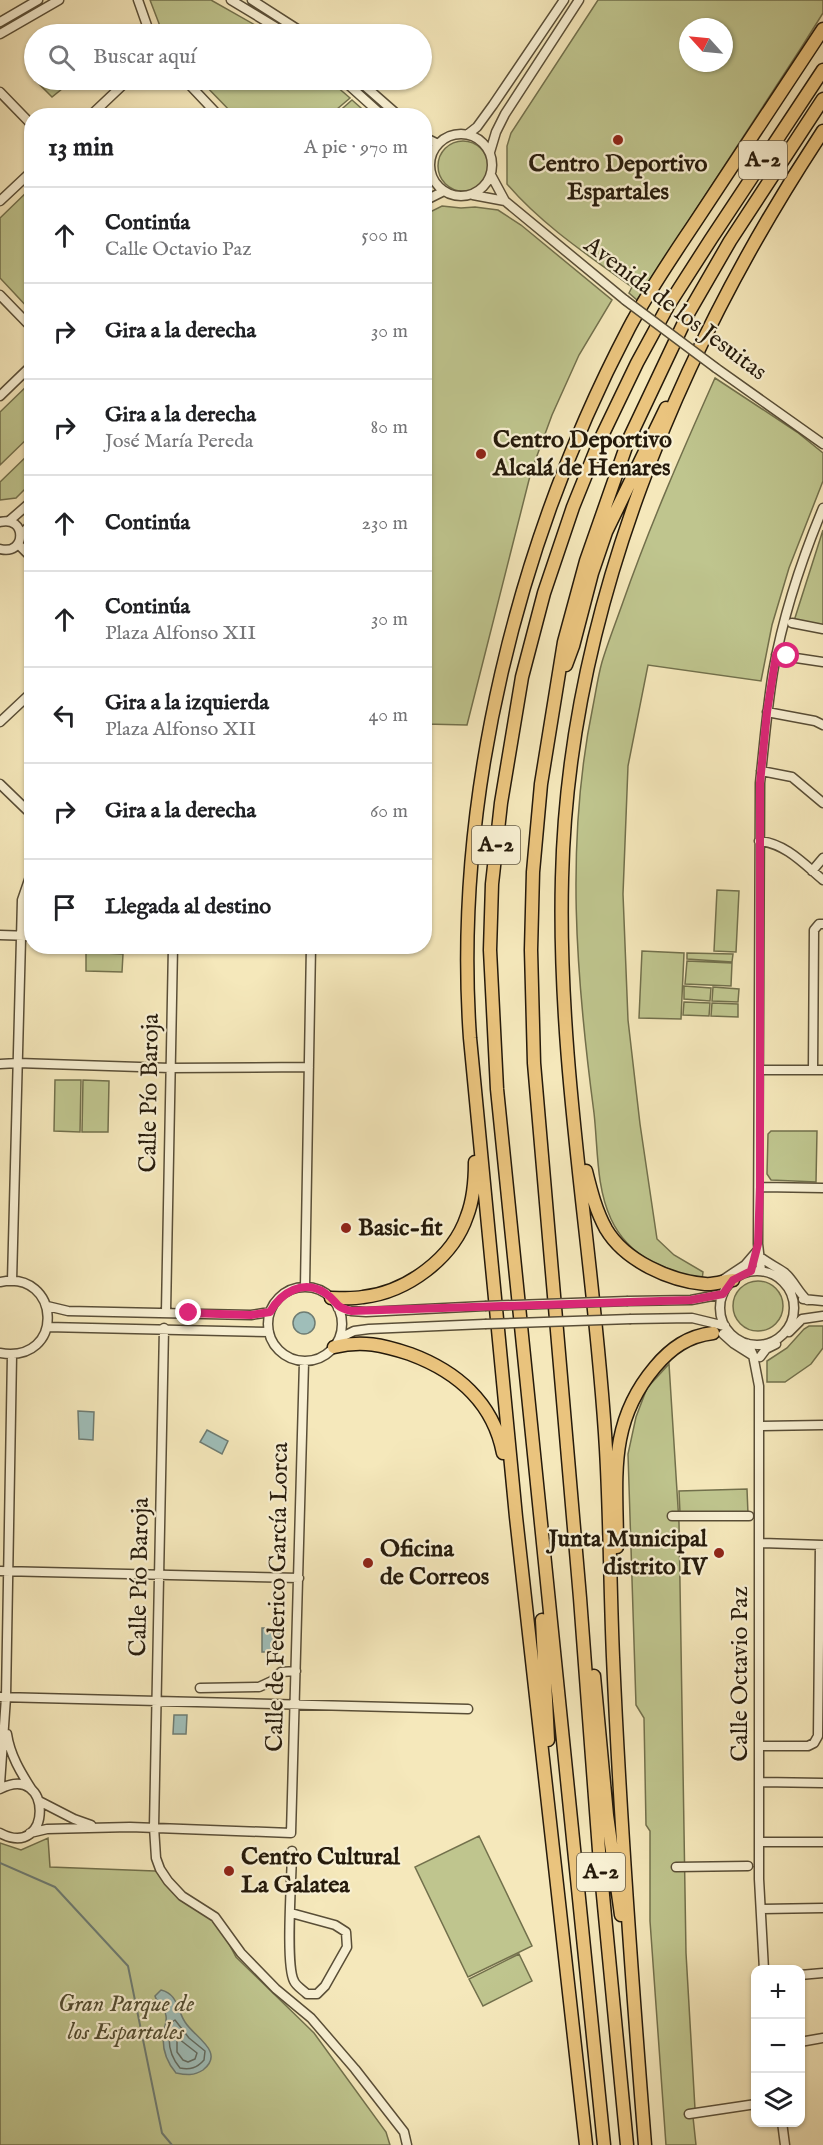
<!DOCTYPE html>
<html lang="es">
<meta charset="utf-8">
<style>
:root{--surface:#fff;--page:#f6f6f6;--text:#202124;--muted:#757577;--line:#e0e0e0}
body{margin:0;font-family:"IM FELL English",serif;background:var(--page);color:var(--text)}
.controls{position:absolute;right:18px;bottom:18px;display:grid;overflow:hidden;border-radius:12px;box-shadow:0 2px 4px #0004}
.controls button{width:54px;height:54px;display:grid;place-items:center;padding:0;border:0;border-bottom:2px solid var(--line);background:var(--surface);color:var(--text);font:30px sans-serif}
.compass{position:absolute;left:679px;top:18px;width:54px;height:54px;border-radius:50%;background:var(--surface);box-shadow:0 2px 4px #0004;rotate:297deg}
.stop{position:absolute;width:18px;height:18px;margin:-14px;border:4px solid #db2777;border-radius:50%;background:#fff}
.stop.end{background:#db2777;border-color:#fff;box-shadow:0 2px 6px #0008}
.list{margin:0;padding:0;list-style:none}
h2{display:flex;justify-content:space-between;align-items:center;height:78px;margin:0;padding:0 24px;font-size:26px}
h2 small{font-size:20px;font-weight:400;color:var(--muted)}
.list li{display:grid;grid-template-columns:39px 1fr auto;gap:18px;align-items:center;box-sizing:border-box;height:96px;padding:0 24px;border-top:2px solid var(--line)}
.list b{display:block;font-size:22px;white-space:nowrap}
.list p{margin:0;font-size:20px;white-space:nowrap;color:var(--muted)}
.list em{font-size:20px;font-style:normal;color:var(--muted)}
.icon{flex:none;width:33px;height:33px;fill:none;stroke:currentColor;stroke-width:2;stroke-linecap:round;stroke-linejoin:round}
.map{position:relative;flex:none;width:823px;height:2145px;overflow:hidden}
.search{position:absolute;background:var(--surface);box-shadow:0 2px 4px #0004;left:24px;top:24px;width:408px;height:66px;display:flex;align-items:center;gap:15px;box-sizing:border-box;padding:0 21px;border-radius:33px;color:var(--muted);font-size:22px}
.panel{position:absolute;background:var(--surface);box-shadow:0 2px 4px #0004;left:24px;top:108px;width:408px;height:846px;border-radius:24px}
.map>svg:first-child{display:block}
.green{fill:#bfc58e;stroke:#72704c;stroke-width:1.5;fill-rule:evenodd}
.water{fill:#9fbeb9;stroke:#6e7c73;stroke-width:1.5}
.lines{fill:none;stroke-linecap:round;stroke-linejoin:round}
.shore{stroke:#626c62;stroke-width:1.5}
.stream{stroke:#6e7c73;stroke-width:2}
.minor-casing{stroke:#594e37;stroke-width:11}
.highway-casing{stroke:#251a0b;stroke-width:15}
.minor{stroke:#f8f0d3;stroke-width:8}
.highway{stroke:#eac47e;stroke-width:12}
.minor-bridge-casing{stroke:#594e37;stroke-width:11;stroke-linecap:butt}
.minor-bridge{stroke:#f8f0d3;stroke-width:8}
.route{stroke:#db2777;stroke-width:8}
.poi-dot{fill:#8f2418;stroke:#f8f0d3;stroke-width:2}
.labels{text-anchor:middle;dominant-baseline:central;stroke-width:4.5;stroke-linejoin:round;paint-order:stroke}
.shield{fill:#f8f0d3;stroke:#645a47;stroke-width:1.5}
.shield-label{font-size:22px;font-weight:bold;fill:#251a0b}
.poi-label{font-size:24px;font-weight:bold;fill:#251a0b;stroke:#f8f0d3;text-anchor:start}
.street-label{font-size:24px;fill:#251a0b;stroke:#f8f0d3}
.park-label{font-size:24px;font-style:italic;fill:#534d32;stroke:#f8f0d3}
</style>
<div class="map">
<svg width="823" height="2145" viewBox="0 0 823 2145">
<rect width="100%" height="100%" fill="#f5e8bb"/>
<filter id="stains"><feTurbulence type="fractalNoise" baseFrequency=".00333" numOctaves="4"/><feColorMatrix values="0 0 0 0 .2 0 0 0 0 .09 0 0 0 0 .02 0 0 0 .5 -.17"/></filter>
<radialGradient id="worn" r=".72"><stop offset=".6" stop-color="#630" stop-opacity="0"/><stop offset="1" stop-color="#630" stop-opacity=".3"/></radialGradient>
<path class="green" d="M150,0H211L271,34H163Z
M598,0H823V13L801,48L637,300L629,293L632,287C589,256 542,225 507,184V146L511,133ZM688,27H724V63H688Z
M35,80H48L55,87L63,80H73L52,97Z
M200,80H329L350,98L330,115H234Z
M352,100L369,115H335Z
M438 166a25 25 0 1 1 50 0a25 25 0 1 1-50 0Z
M31,188V311L0,278V218Z
M442,206L461,208L475,207L498,210L521,225L612,300L579,355L552,415L531,472L467,725L425,724L424,215Z
M715,378L797,432L823,453V481L789,568L772,625L761,681L648,665L628,766L623,894L628,1020L640,1124L657,1239L674,1255L703,1272L702,1280C664,1269 629,1258 611,1219C596,1187 598,1148 594,1113C576,977 565,841 593,706C596,691 598,676 602,662C608,642 616,622 623,602C650,525 682,452 715,378Z
M31,382V435L0,465V412Z
M31,452V483L16,498L0,500V482Z
M823,530V625L794,621Z
M717,890L739,891L736,952L714,951Z
M642,951L684,953L681,1019L639,1018Z
M86,952L123,954L122,972L86,971Z
M687,953L733,954L732,962L687,959Z
M687,961L732,963L731,986L685,984Z
M684,986L711,988L710,1001L684,999Z
M713,987L739,989L738,1002L712,1001Z
M684,1002L710,1003L709,1016L683,1015Z
M712,1003L738,1004V1017L711,1016Z
M55,1080H81L80,1132L54,1131Z
M83,1080L109,1081L108,1132H82Z
M771,1131H817L816,1182L771,1180L767,1174L768,1134Z
M733 1306a25 25 0 1 1 50 0a25 25 0 1 1-50 0Z
M809,1326H823V1348L811,1364L785,1382H767V1361L787,1348L804,1329Z
M669,1364L679,1523L686,1953L695,2109L693,2117L696,2145H666L650,1921V1831L646,1825L644,1718L636,1705L628,1454L636,1417L647,1388Z
M747,1489L748,1514L680,1513L679,1491Z
M479,1836L532,1946L468,1977L415,1867Z
M48,1838L50,1867L155,1871L160,1873L219,1925L236,1957L314,2033L386,2132L390,2145H0V1843L21,1850Z
M519,1954L532,1981L483,2006L469,1979Z"/>
<path class="water" d="M293 1323a11 11 0 1 1 22 0a11 11 0 1 1-22 0Z
M78,1411L94,1412L93,1440L79,1439Z
M207,1430L228,1441L222,1454L200,1442Z
M262,1628H280L278,1652H262Z
M174,1715H187L186,1734H173Z
M161,1990C178,1994 177,2010 185,2022C194,2037 226,2052 203,2070C194,2076 186,2075 176,2073C165,2060 161,2047 164,2030C165,2025 167,2021 166,2016C165,2007 157,2004 155,1996Z"/>
<g class="lines">
<path class="shore" d="M175,2020L189,2038L205,2051L204,2060C197,2068 190,2070 180,2068C168,2054 167,2038 172,2022Z
M179,2039L197,2053L195,2059L188,2062L183,2060L177,2052V2042Z"/>
<path class="stream" d="M0,1863L55,1887L128,1966L162,2133L172,2145"/>
<defs>
<path id="minor" d="M138,0L150,34
M231,0L287,34
M252,0L305,34
M0,22L38,0
M0,34L59,0
M185,80L219,116
M343,80L383,116
M358,80L399,116
M0,92L32,125
M90,116L128,80
M430 165a31 31 0 1 1 62 0a31 31 0 1 1-62 0Z
M468,134L477,127L493,105L564,0
M424,137L438,144
M490,152L496,132L505,114L579,0
M491,175L505,201L625,300
M473,195L505,201
M0,201L32,171
M424,201L444,191
M0,295L32,328
M716,368L823,444
M0,396L32,365
M9,521L32,501
M0,522C27,515 27,556 0,549
M21,535L32,523
M18,544L32,558
M792,623L823,629
M776,655L823,662
M767,712L815,721L823,725
M0,722L32,692
M761,771L792,777L823,803
M0,784L32,815
M759,841C785,843 804,864 823,880
M812,871L823,858
M0,935L32,936
M0,1064L18,1063L170,1068L309,1067
M759,1070H823
M813,1070L814,930L819,924H823
M760,1187L823,1188
M759,1256C767,1263 777,1267 785,1273C794,1281 798,1292 807,1300
M761,1270L758,1244L760,783C764,746 767,709 773,672C783,616 801,561 823,508
M720 1308a37 37 0 1 1 74 0a37 37 0 1 1-74 0Z
M12,1281L22,900L32,871
M721,1281L745,1265L757,1251
M0,1282C61,1269 66,1364 0,1353
M305,1287L311,946
M268 1324a37 37 0 1 1 74 0a37 37 0 1 1-74 0Z
M803,1299L823,1301
M628,1301L691,1300L723,1294
M47,1306L68,1311L251,1315L270,1312
M338,1308L351,1311L366,1312L485,1306
M166,1312L173,946
M631,1319L692,1318L725,1326
M47,1327L269,1332
M164,1328L154,1827L156,1858L160,1869L168,1881L182,1896L215,1917L241,1953L276,1989L311,2018L355,2069L404,2132L407,2145
M789,1332L802,1319L823,1316
M723,1334L733,1343L752,1355
M340,1338L354,1331L369,1329L485,1324
M748,1344L753,1355L759,1386V1879L764,1970
M760,1357L766,1349L776,1344
M759,1426L823,1425
M672,1516H749
M760,1543L823,1545
M0,1571L299,1578
M200,1688L259,1687L272,1681L281,1672L296,1671
M0,1697L468,1709
M7,1734C10,1755 21,1773 32,1790
M759,1746H808L814,1743L818,1736L820,1545
M759,1782L823,1783
M0,1784L6,1697L12,1355
M0,1789C53,1761 53,1861 0,1833
M39,1801L74,1819L91,1825
M30,1833L47,1829L130,1827L291,1833L304,1362
M759,1842H823
M676,1867L748,1866
M761,1909L823,1908
M291,1913L335,1925L346,1932L347,1947L325,1986L317,1994H307C303,1990 296,1986 294,1981C285,1965 292,1875 292,1851
M800,1975L823,1973
M800,2042L823,2038
M689,2114L756,2104
M782,2122L785,2145"/>
<path id="highway" d="M566,665L573,646L592,573L606,532L666,408
M586,1171C591,1191 596,1211 606,1229C625,1261 670,1281 705,1284C714,1285 724,1281 733,1280
M331,1298C342,1298 353,1299 363,1297C407,1292 453,1258 467,1216C474,1198 475,1180 475,1162
M334,1347C362,1340 383,1345 410,1354C456,1371 493,1402 503,1453
M617,1547C617,1478 607,1424 655,1367C671,1348 688,1336 713,1333
M542,1620L548,1740
M594,1676L607,1815L621,1915
M586,2145L516,1517L470,1038C453,799 518,540 629,328C650,288 677,250 702,212C743,151 783,90 823,29
M604,2145L497,1089L490,950L492,884L501,803L522,677L544,593L573,507L600,440L637,363L668,306L711,239L823,70
M627,2145L600,1864L580,1598L534,1063L531,950L533,872L541,784L564,642L586,561L628,441L689,312L730,241L823,99
M645,2145C632,1982 620,1820 613,1657C610,1587 610,1518 606,1449C595,1258 557,1069 562,878C568,613 679,349 823,131"/>
</defs>
<use href="#minor" class="minor-casing"/>
<use href="#highway" class="highway-casing"/>
<use href="#minor" class="minor"/>
<use href="#highway" class="highway"/>
<defs>
<path id="minor-bridge" d="M625,300L716,368
M485,1306L628,1301
M485,1324L631,1319"/>
</defs>
<use href="#minor-bridge" class="minor-bridge-casing"/>
<use href="#minor-bridge" class="minor-bridge"/>
</g>
<g class="lines">
<path class="route" d="M189,1313L251,1315L270,1312C281,1292 304,1279 325,1293C339,1302 332,1306 351,1311L691,1300L723,1294L733,1280L751,1271L758,1244L760,1187V783L767,712L776,655L787,656"/>
</g>
<g class="poi-dot">
<circle cx="618" cy="140" r="6"/>
<circle cx="481" cy="454" r="6"/>
<circle cx="346" cy="1228" r="6"/>
<circle cx="719" cy="1553" r="6"/>
<circle cx="368" cy="1563" r="6"/>
<circle cx="229" cy="1871" r="6"/>
</g>
<g class="labels">
<g class="shield">
<rect x="739" y="141" width="48" height="38" rx="4.5"/>
<rect x="472" y="826" width="48" height="38" rx="4.5"/>
<rect x="577" y="1853" width="48" height="38" rx="4.5"/>
</g>
<g class="shield-label">
<text x="763" y="160">A-2</text>
<text x="496" y="845">A-2</text>
<text x="601" y="1872">A-2</text>
</g>
<g class="poi-label">
<text x="618" y="164" text-anchor="middle">Centro Deportivo<tspan x="618" dy="28">Espartales</tspan></text>
<text x="493" y="440">Centro Deportivo<tspan x="493" dy="28">Alcalá de Henares</tspan></text>
<text x="358" y="1228">Basic-fit</text>
<text x="707" y="1539" text-anchor="end">Junta Municipal<tspan x="707" dy="28">distrito IV</tspan></text>
<text x="380" y="1549">Oficina<tspan x="380" dy="28">de Correos</tspan></text>
<text x="241" y="1857">Centro Cultural<tspan x="241" dy="28">La Galatea</tspan></text>
</g>
<g class="street-label">
<text transform="translate(675 309) rotate(37)">Avenida de los Jesuitas</text>
<text transform="translate(150 1093) rotate(-89)">Calle Pío Baroja</text>
<text transform="translate(140 1577) rotate(-89)">Calle Pío Baroja</text>
<text transform="translate(278 1597) rotate(-89)">Calle de Federico García Lorca</text>
<text transform="translate(740 1674) rotate(-90)">Calle Octavio Paz</text>
</g>
<g class="park-label">
<text x="126" y="2004">Gran Parque de<tspan x="126" dy="28">los Espartales</tspan></text>
</g>
</g>
<rect width="100%" height="100%" filter="url(#stains)"/>
<rect width="100%" height="100%" fill="url(#worn)"/>
</svg>
<div class="controls">
<button>+</button>
<button>−</button>
<button><svg class="icon" aria-label="layers" viewBox="0 0 24 24"><path d="M12 4l9 5-9 5-9-5zM3 14l9 5 9-5"/></svg></button>
</div>
<svg class="compass" viewBox="-18 -18 36 36"><path d="M0-13l5 13h-10z" fill="#e53935"/><path d="M0 13l5-13h-10z" fill="#757577"/></svg>
<div class="stop" style="left:787px;top:656px"></div>
<div class="stop end" style="left:189px;top:1313px"></div>
<div class="search"><svg class="icon" aria-label="search" viewBox="0 0 24 24"><circle cx="10" cy="10" r="6"/><path d="M15 15l6 6"/></svg>Buscar aquí</div>
<section class="panel">
<h2>13 min<small>A pie · 970 m</small></h2>
<ul class="list">
<li><svg class="icon" aria-label="ahead" viewBox="0 0 24 24"><path d="M12 20V5M6 11l6-6 6 6"/></svg><div><b>Continúa</b><p>Calle Octavio Paz</p></div><em>500 m</em></li>
<li><svg class="icon" aria-label="right" viewBox="0 0 24 24"><path d="M7 20v-9h11M14 6l5 5-5 5"/></svg><div><b>Gira a la derecha</b></div><em>30 m</em></li>
<li><svg class="icon" aria-label="right" viewBox="0 0 24 24"><path d="M7 20v-9h11M14 6l5 5-5 5"/></svg><div><b>Gira a la derecha</b><p>José María Pereda</p></div><em>80 m</em></li>
<li><svg class="icon" aria-label="ahead" viewBox="0 0 24 24"><path d="M12 20V5M6 11l6-6 6 6"/></svg><div><b>Continúa</b></div><em>230 m</em></li>
<li><svg class="icon" aria-label="ahead" viewBox="0 0 24 24"><path d="M12 20V5M6 11l6-6 6 6"/></svg><div><b>Continúa</b><p>Plaza Alfonso XII</p></div><em>30 m</em></li>
<li><svg class="icon" aria-label="left" viewBox="0 0 24 24"><path d="M17 20v-9H6M10 6l-5 5 5 5"/></svg><div><b>Gira a la izquierda</b><p>Plaza Alfonso XII</p></div><em>40 m</em></li>
<li><svg class="icon" aria-label="right" viewBox="0 0 24 24"><path d="M7 20v-9h11M14 6l5 5-5 5"/></svg><div><b>Gira a la derecha</b></div><em>60 m</em></li>
<li><svg class="icon" aria-label="arrive" viewBox="0 0 24 24"><path d="M6 21V4h12l-3 4 3 4H6"/></svg><div><b>Llegada al destino</b></div></li>
</ul>
</section>
</div>
